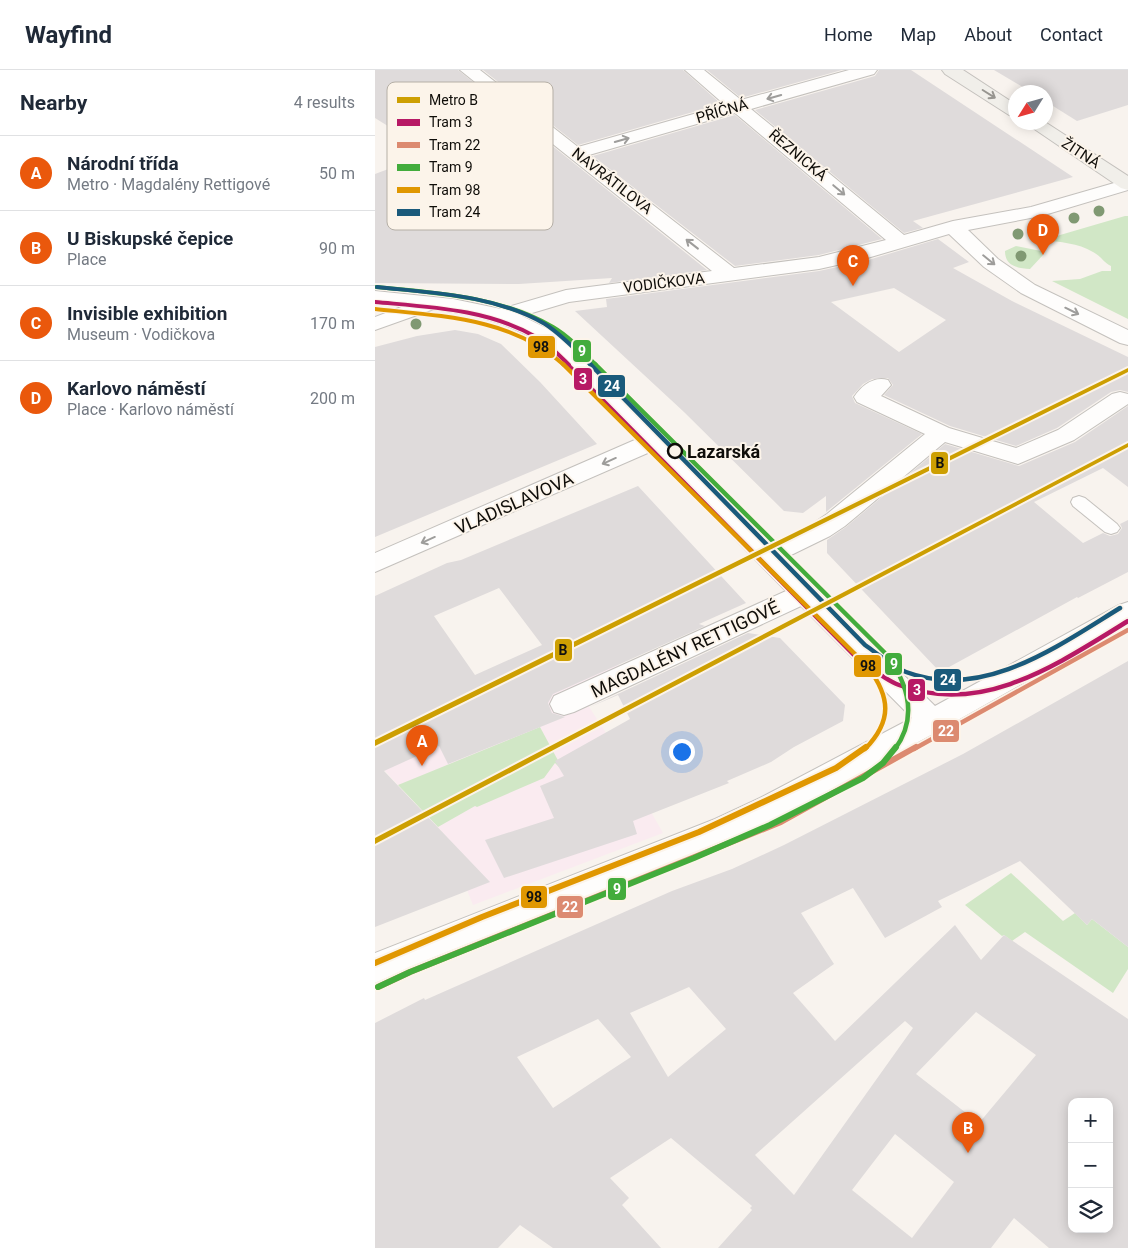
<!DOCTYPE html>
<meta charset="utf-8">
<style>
:root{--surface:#fff;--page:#f6f6f7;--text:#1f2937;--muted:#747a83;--line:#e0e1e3;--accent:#ea580c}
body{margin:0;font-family:Roboto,sans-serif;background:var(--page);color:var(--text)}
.controls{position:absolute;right:15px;bottom:15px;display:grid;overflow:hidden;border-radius:10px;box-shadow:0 2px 12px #0003}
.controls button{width:45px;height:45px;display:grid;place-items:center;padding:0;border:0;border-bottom:1px solid var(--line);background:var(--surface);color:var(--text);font:25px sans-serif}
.compass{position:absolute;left:633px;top:15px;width:45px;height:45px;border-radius:50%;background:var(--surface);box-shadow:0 2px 12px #0003;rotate:233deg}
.you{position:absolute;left:306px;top:681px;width:18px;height:18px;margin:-12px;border:4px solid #fff;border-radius:50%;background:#1a73e8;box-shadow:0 0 0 8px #1a73e833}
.badge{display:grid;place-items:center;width:32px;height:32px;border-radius:50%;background:var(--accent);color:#fff;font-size:16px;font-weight:700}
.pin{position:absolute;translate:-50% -41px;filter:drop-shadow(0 1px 2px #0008)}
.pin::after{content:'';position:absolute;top:26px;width:18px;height:15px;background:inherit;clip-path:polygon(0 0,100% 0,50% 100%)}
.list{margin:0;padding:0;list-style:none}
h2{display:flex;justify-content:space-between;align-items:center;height:65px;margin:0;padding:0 20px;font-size:21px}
h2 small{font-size:16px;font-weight:400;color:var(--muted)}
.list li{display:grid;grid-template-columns:32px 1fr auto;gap:15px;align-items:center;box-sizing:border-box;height:75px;padding:0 20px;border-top:1px solid var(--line)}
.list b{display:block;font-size:19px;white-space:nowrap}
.list p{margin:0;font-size:16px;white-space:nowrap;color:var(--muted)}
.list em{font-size:16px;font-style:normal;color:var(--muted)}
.icon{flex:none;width:28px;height:28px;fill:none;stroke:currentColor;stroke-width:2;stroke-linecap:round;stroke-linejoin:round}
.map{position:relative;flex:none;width:753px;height:1178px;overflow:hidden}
header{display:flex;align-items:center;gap:30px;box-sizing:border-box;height:70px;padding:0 25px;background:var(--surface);border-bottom:1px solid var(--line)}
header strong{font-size:24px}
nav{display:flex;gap:28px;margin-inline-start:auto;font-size:18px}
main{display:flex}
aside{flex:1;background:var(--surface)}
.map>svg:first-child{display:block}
.commercial{fill:#faebf0}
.green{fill:#d1e7c6}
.building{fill:#dfdbdb;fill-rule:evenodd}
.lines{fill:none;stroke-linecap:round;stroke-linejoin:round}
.lane-casing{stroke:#c4c1bd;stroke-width:2}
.street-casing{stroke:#c4c1bd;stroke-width:2}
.secondary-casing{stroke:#c4c1bd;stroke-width:2}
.lane{fill:#fefdfc;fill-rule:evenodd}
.street{fill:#fefdfc;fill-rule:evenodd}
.secondary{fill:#f1efea;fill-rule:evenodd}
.tram-1-far1-casing{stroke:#fcf4ea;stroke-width:6}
.tram-1-casing{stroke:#fcf4ea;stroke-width:8}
.tram-2-far1-casing{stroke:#fcf4ea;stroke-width:8}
.tram-2-casing{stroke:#fcf4ea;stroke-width:10}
.tram-3-far2-casing{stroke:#fcf4ea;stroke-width:6}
.tram-3-far1-casing{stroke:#fcf4ea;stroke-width:8}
.tram-3-casing{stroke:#fcf4ea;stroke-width:10}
.tram-4-far2-casing{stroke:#fcf4ea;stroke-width:6}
.tram-4-far1-casing{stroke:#fcf4ea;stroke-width:8}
.tram-4-casing{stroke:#fcf4ea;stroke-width:10}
.tram-5-far1-casing{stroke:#fcf4ea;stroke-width:6}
.tram-5-casing{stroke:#fcf4ea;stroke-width:8}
.tram-1-far1{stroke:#b71965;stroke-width:4}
.tram-1{stroke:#b71965;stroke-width:4.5}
.tram-2-far1{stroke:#dc8a70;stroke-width:4.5}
.tram-2{stroke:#dc8a70;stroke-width:6}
.tram-3-far2{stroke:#43ac3c;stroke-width:4}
.tram-3-far1{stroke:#43ac3c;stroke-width:4.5}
.tram-3{stroke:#43ac3c;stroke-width:6}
.tram-4-far2{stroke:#e09701;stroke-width:4}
.tram-4-far1{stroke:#e09701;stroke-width:4.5}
.tram-4{stroke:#e09701;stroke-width:6}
.tram-5-far1{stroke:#1a5a7b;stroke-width:4}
.tram-5{stroke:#1a5a7b;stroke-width:4.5}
.metro-1-casing{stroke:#fcf4ea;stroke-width:4}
.metro-1{fill:#cd9f02;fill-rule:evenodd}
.tree{fill:#809973}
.oneway{stroke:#979590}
.oneway2{stroke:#9e9d9b}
.stop-dot{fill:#fcf4ea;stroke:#0f0d09;stroke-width:2.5}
.labels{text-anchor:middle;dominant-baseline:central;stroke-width:4;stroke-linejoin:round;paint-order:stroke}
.far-street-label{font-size:15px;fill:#0f0d09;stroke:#fcf4ea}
.stop-label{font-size:18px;font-weight:bold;fill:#0f0d09;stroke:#fcf4ea;text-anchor:start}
.street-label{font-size:18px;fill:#0f0d09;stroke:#fcf4ea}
.key{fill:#fcf4ea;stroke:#b5afa6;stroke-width:1}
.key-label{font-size:14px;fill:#0f0d09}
.line-badge{stroke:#fcf4ea;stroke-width:2}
.badge-label{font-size:14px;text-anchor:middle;font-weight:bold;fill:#fff}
.pale-badge-label{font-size:14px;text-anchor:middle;font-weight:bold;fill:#111}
</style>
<header>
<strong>Wayfind</strong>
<nav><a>Home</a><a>Map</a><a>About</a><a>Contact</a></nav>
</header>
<main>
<aside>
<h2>Nearby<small>4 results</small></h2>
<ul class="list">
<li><span class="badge">A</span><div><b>Národní třída</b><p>Metro · Magdalény Rettigové</p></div><em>50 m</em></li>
<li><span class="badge">B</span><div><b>U Biskupské čepice</b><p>Place</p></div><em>90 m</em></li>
<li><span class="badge">C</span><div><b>Invisible exhibition</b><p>Museum · Vodičkova</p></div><em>170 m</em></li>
<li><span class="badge">D</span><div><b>Karlovo náměstí</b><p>Place · Karlovo náměstí</p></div><em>200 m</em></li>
</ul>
</aside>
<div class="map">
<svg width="753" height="1178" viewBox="0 0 753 1178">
<rect width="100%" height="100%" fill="#f8f3ee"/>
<path class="commercial" d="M0,540L79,669L239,593L244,596L275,585L209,629L231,663L288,763L98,835L70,765L10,701L0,683Z"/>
<path class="green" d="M750,146H753V249L677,211L705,209L727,201H736V196C728,192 726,186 718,182C703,173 685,172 668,170Z
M641,176L666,181L668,185L655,199C642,198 630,196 630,181Z
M165,657L186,696L184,697L180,693L169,708L102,737L100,736L63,757L23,715Z
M636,803L688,851L700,843L712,855L717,849L753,877V899L738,923L650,862L637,871L629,865L627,866L590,835Z"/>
<path class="building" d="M0,0H83L332,200L234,213L237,208L144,214L0,213V104L56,83L0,48Z
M108,0H308L346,34L203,75Z
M332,0H467L366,28Z
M504,0H536L698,107L538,151L548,158L529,163L380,40L500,6Z
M619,0H753V35L702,51L670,31V22H656Z
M360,45L507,169L444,185L360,196L218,86Z
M563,169L594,192L578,198L637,231L753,287V322L745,320L736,322L682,358L641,376L575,356L509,325L518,315L513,308L497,309L488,314L477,326L480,333L547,364L451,442V426L428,443L409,441L309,342L200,241L232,237L231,229L444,201L490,191ZM519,218L571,250L524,282L456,232Z
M80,260L103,264L126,274L165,312L222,374L0,467V277L42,266Z
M753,336V417L728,398L659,432L708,473L728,463L735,466L743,464L747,458L745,454L753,450V502L703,528L702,527L565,602L452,483V470L471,457L570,374L644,396L700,372Z
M263,416L371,533L324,554L330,556L178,624L173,633L177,643L190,647L73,694L64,676L9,701L115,812L0,857V526L72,493L86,490ZM124,518L167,575L100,605L59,546Z
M373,563L405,568L470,635L468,651L419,677L396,692L352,711L354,713L258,751L262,764L129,808L110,770L179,748L165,716L189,706L180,691L255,649L243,625L215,637Z
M753,591V877L717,849L712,855L645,791L563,831L567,837L510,868L478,818L426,843L459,894L418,923L460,971L580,855L606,890L629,865L753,949V1178H674L639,1148L616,1178H343L377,1140L375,1138L377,1136L296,1068L235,1108L254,1128L247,1135L286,1178H178L145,1155L123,1178H0V953L49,928L50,930L297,821L357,799L409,775L588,684ZM314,917L351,959L293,1007L255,943ZM601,942L661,985L604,1053L541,1004ZM223,949L256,987L178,1038L142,987ZM530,951L538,958L419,1125L380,1085ZM697,1032H734V1159H697ZM520,1064L579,1112L537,1168L477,1120Z"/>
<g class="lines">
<defs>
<path id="lane" d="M704,426L710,428L742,454L745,458L742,462L736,464L730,462L698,436L696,432L698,428Z"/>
<path id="street" d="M85,0H105L203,77L350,35L310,0H329L366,30L474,0H502L499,4L376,39L529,165L578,151L656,137L753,109V120L666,146L593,160L623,189L660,215L753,260V275L745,273L646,223L609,197L574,164L489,189L444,199L194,232L147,246L175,260L199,280L396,474L437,454L452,444L550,364L482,332L479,327C487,315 499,306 513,310L516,315L506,326L574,358L641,378L683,360L737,324L745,322L753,324V334L699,370L643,394L570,372L470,456L455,466L410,488L560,636L744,535L753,532V554L567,659L407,746L362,767L57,888L0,913V883L340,749L385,728L537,648L426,536L199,642L189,645L179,642L175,634L179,626L411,521L275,382L0,502V483L262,369L171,279L153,265L128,254L98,245L59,239L0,260V247L29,236L0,233V221L78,229L126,239L191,220L337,201ZM360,43L511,170L444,187L359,198L214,85Z"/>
<path id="secondary" d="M567,0H588L640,34V46L634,45L570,4Z
M649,52H670L753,106V120L746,118Z"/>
</defs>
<use href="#lane" class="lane-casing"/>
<use href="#street" class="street-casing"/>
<use href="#secondary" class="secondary-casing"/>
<use href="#lane" class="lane"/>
<use href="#street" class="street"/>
<use href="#secondary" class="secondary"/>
<defs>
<path id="tram-1-far1" d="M0,232C54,237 113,239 161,267C174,274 184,285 194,295"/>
<path id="tram-1" d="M192,294L480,586C494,596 508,609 524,615C608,647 684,593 753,551"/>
<path id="tram-2-far1" d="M539,679L753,560"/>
<path id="tram-2" d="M3,917L35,902L406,752L541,677"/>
<path id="tram-3-far2" d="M1,217C61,223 125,226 178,257C195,267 208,282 221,295"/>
<path id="tram-3-far1" d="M220,294L512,585C533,614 543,647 520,679"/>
<path id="tram-3" d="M3,917L35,902L319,788L395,755L488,708L508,693L521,677"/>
<path id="tram-4-far2" d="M0,239C66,246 138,248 189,295"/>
<path id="tram-4-far1" d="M188,294L493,597C515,627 518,650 490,679"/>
<path id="tram-4" d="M0,893L107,847L324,762L461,698L491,677"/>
<path id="tram-5-far1" d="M2,217C58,223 120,225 170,254C187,265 202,281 216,295"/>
<path id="tram-5" d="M215,294L490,575C503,584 516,596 531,602C608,631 683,576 745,538"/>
</defs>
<use href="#tram-1-far1" class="tram-1-far1-casing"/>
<use href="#tram-1" class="tram-1-casing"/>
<use href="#tram-2-far1" class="tram-2-far1-casing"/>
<use href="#tram-2" class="tram-2-casing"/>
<use href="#tram-3-far2" class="tram-3-far2-casing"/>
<use href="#tram-3-far1" class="tram-3-far1-casing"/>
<use href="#tram-3" class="tram-3-casing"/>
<use href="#tram-4-far2" class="tram-4-far2-casing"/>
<use href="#tram-4-far1" class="tram-4-far1-casing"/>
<use href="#tram-4" class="tram-4-casing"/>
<use href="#tram-5-far1" class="tram-5-far1-casing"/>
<use href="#tram-5" class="tram-5-casing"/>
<use href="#tram-1-far1" class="tram-1-far1"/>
<use href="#tram-1" class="tram-1"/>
<use href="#tram-2-far1" class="tram-2-far1"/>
<use href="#tram-2" class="tram-2"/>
<use href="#tram-3-far2" class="tram-3-far2"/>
<use href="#tram-3-far1" class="tram-3-far1"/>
<use href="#tram-3" class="tram-3"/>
<use href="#tram-4-far2" class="tram-4-far2"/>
<use href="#tram-4-far1" class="tram-4-far1"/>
<use href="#tram-4" class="tram-4"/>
<use href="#tram-5-far1" class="tram-5-far1"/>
<use href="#tram-5" class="tram-5"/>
<defs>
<path id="metro-1" d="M753,298V302L0,676V670Z
M753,373V377L0,774V768Z"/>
</defs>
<use href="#metro-1" class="metro-1-casing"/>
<use href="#metro-1" class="metro-1"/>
</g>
<g class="tree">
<circle cx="724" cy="141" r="5.5"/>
<circle cx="699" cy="148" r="5.5"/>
<circle cx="673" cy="156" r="5.5"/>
<circle cx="643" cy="164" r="5.5"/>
<circle cx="646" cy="186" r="5.5"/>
<circle cx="41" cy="254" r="5.5"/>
</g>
<defs><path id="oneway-shaft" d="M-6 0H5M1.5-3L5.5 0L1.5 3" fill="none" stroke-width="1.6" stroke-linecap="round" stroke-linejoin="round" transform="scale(1.25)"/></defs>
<use class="oneway" href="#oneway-shaft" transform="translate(614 24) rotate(32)"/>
<g class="oneway2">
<use href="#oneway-shaft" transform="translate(399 27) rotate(164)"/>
<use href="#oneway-shaft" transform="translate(247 70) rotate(-16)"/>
<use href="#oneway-shaft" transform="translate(464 120) rotate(40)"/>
<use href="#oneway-shaft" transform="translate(317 174) rotate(-142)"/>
<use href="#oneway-shaft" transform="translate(614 190) rotate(39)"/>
<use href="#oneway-shaft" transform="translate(697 241) rotate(26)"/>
<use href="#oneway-shaft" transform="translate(234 391) rotate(156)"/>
<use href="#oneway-shaft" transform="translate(53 470) rotate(156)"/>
</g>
<circle class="stop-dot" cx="300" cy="381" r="7"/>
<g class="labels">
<g class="far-street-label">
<text transform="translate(347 41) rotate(-16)">PŘÍČNÁ</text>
<text transform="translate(706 83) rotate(33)">ŽITNÁ</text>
<text transform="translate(423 85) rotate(40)">ŘEZNICKÁ</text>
<text transform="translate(237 111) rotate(38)">NAVRÁTILOVA</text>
<text transform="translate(289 213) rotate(-7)">VODIČKOVA</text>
</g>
<g class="stop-label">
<text x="312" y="381">Lazarská</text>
</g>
<g class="street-label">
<text transform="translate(139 433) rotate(-24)">VLADISLAVOVA</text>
<text transform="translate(310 579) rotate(-25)">MAGDALÉNY RETTIGOVÉ</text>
</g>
</g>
<rect x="12" y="12" width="166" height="148" rx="8" class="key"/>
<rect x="22" y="27" width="23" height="6" fill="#cd9f02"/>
<rect x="22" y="49" width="23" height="7" fill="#b71965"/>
<rect x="22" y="72" width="23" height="6" fill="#dc8a70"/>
<rect x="22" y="94" width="23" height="7" fill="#43ac3c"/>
<rect x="22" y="117" width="23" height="6" fill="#e09701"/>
<rect x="22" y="139" width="23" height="7" fill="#1a5a7b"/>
<g class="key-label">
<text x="54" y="35">Metro B</text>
<text x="54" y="57">Tram 3</text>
<text x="54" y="80">Tram 22</text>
<text x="54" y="102">Tram 9</text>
<text x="54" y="125">Tram 98</text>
<text x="54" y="147">Tram 24</text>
</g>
<g class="line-badge">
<rect x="152" y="265" width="29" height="24" rx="5" fill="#e09701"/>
<rect x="197" y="269" width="20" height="24" rx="5" fill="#43ac3c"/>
<rect x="198" y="297" width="20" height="24" rx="5" fill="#b71965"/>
<rect x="222" y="304" width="29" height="24" rx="5" fill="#1a5a7b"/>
<rect x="555" y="381" width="19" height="24" rx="5" fill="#cd9f02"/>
<rect x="179" y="568" width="19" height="24" rx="5" fill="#cd9f02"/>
<rect x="509" y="582" width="19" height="24" rx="5" fill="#43ac3c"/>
<rect x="478" y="584" width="29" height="24" rx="5" fill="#e09701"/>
<rect x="558" y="598" width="29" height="24" rx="5" fill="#1a5a7b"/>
<rect x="532" y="608" width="19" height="24" rx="5" fill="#b71965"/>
<rect x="557" y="649" width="28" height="24" rx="5" fill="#dc8a70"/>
<rect x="232" y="807" width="20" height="24" rx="5" fill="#43ac3c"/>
<rect x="145" y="815" width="28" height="24" rx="5" fill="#e09701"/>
<rect x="181" y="825" width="28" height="24" rx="5" fill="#dc8a70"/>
</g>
<g class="badge-label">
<text x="207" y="286">9</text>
<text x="208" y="314">3</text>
<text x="237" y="321">24</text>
<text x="519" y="599">9</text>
<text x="573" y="615">24</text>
<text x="542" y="625">3</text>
<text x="571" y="666">22</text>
<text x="242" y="824">9</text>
<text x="195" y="842">22</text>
</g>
<g class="pale-badge-label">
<text x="166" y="282">98</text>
<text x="565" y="398">B</text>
<text x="188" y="585">B</text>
<text x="493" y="601">98</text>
<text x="159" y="832">98</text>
</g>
</svg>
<div class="controls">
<button>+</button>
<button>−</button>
<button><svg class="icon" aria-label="layers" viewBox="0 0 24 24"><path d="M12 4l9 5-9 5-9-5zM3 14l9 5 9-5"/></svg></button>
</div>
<svg class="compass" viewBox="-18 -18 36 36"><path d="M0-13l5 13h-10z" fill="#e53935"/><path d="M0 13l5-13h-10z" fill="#747a83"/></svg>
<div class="you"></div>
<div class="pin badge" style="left:47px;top:696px">A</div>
<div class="pin badge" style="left:593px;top:1083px">B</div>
<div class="pin badge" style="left:478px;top:216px">C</div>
<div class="pin badge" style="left:668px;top:185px">D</div>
</div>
</main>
